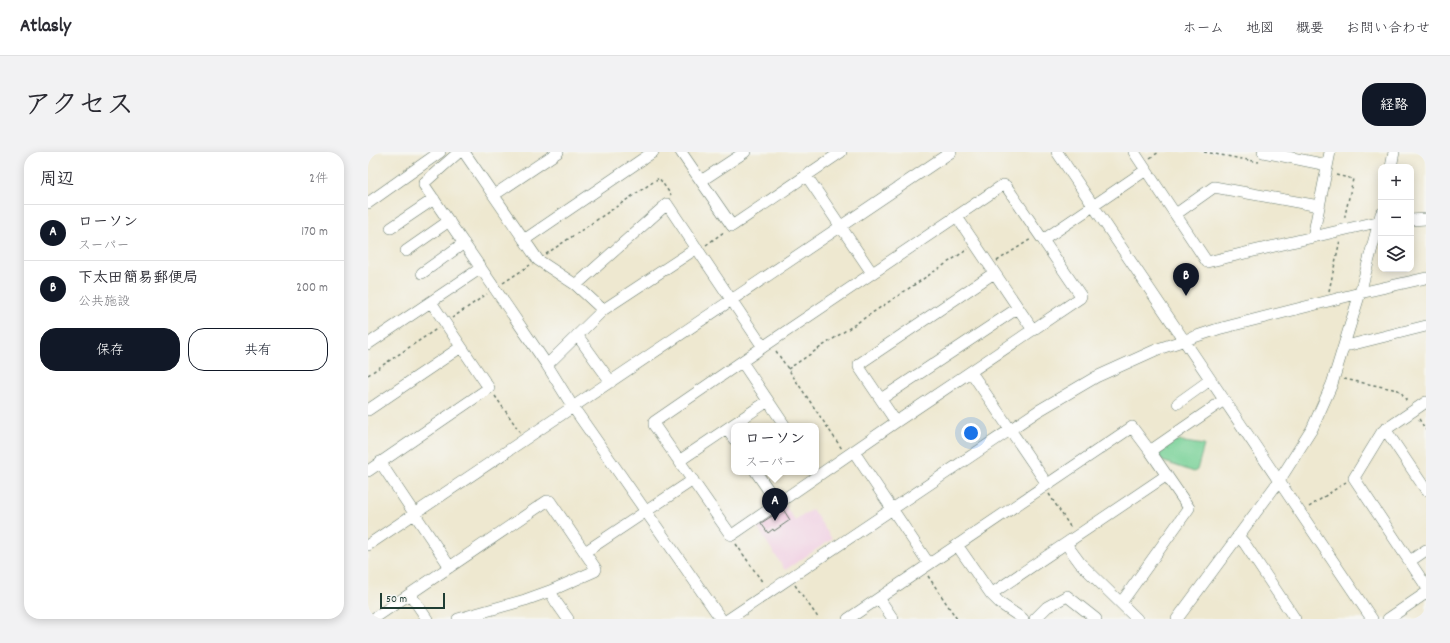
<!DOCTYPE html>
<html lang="ja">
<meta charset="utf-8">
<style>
:root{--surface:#fff;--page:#f2f2f3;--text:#2b2b33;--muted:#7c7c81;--line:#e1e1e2;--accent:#111827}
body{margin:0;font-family:Dekko,"Klee One",sans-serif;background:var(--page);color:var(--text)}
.controls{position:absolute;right:12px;top:12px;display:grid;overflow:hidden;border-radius:8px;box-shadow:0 2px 10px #0003}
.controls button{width:36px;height:36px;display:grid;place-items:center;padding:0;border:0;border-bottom:1px solid var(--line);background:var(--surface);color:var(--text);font:20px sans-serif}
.scale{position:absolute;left:12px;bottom:10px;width:65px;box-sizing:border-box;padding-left:4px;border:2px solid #1f3d34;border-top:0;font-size:11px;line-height:14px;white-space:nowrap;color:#1f3d34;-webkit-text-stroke:3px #f6f6f2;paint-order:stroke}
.you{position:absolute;left:603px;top:281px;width:14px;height:14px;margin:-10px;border:3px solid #fff;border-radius:50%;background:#1a73e8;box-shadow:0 0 0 6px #1a73e833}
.badge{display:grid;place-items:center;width:26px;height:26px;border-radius:50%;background:var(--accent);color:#fff;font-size:13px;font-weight:700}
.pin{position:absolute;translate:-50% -33px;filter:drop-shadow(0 1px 2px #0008)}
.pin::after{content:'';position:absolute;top:21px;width:14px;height:12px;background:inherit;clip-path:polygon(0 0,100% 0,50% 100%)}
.popup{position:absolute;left:363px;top:271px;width:88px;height:52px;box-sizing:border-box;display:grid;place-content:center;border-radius:8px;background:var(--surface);filter:drop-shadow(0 1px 3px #0005);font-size:13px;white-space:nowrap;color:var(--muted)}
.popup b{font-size:15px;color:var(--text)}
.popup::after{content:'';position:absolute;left:50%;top:100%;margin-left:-8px;border:8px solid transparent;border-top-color:var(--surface)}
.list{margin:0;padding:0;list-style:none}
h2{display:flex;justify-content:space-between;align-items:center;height:52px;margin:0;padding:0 16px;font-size:17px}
h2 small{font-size:13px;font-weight:400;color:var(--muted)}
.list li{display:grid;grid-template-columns:26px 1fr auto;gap:12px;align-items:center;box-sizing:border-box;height:56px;padding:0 16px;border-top:1px solid var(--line)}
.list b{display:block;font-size:15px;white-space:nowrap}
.list p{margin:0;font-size:13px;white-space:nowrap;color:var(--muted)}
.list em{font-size:13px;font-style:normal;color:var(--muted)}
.actions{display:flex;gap:8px;padding:12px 16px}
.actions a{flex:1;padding:9px 0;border:1px solid var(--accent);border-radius:16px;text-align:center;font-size:14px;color:var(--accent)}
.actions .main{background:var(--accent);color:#fff}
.icon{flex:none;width:22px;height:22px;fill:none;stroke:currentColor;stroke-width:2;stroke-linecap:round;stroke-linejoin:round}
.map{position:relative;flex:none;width:1058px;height:467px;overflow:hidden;border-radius:16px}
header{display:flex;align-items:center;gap:24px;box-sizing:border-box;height:56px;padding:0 20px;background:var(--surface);border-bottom:1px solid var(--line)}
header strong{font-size:19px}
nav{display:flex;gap:22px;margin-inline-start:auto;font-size:14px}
.intro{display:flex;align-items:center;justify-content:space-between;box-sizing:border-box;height:96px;padding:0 24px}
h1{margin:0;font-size:28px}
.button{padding:10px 18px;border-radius:16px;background:var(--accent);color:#fff;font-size:14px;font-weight:700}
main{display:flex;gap:24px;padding:0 24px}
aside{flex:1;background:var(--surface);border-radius:16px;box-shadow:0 2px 10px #0003}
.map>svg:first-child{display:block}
.built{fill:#f1d0e3}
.green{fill:#78d197;stroke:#4c8766}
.building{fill:#eaabd1}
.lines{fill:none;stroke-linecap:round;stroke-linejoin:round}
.minor-casing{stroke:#67796b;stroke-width:12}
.path{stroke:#67796b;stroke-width:1.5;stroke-dasharray:3 3;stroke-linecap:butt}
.minor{stroke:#fff;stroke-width:11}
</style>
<header>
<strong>Atlasly</strong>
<nav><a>ホーム</a><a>地図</a><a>概要</a><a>お問い合わせ</a></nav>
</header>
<div class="intro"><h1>アクセス</h1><a class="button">経路</a></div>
<main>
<aside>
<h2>周辺<small>2件</small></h2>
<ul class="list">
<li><span class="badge">A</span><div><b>ローソン</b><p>スーパー</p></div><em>170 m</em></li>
<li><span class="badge">B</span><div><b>下太田簡易郵便局</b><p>公共施設</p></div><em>200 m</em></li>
</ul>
<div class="actions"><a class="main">保存</a><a>共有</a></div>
</aside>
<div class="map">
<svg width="1058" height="467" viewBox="0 0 1058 467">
<rect width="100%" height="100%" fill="#f6f6f2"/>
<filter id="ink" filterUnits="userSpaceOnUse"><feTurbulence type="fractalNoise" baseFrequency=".025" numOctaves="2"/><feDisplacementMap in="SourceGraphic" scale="8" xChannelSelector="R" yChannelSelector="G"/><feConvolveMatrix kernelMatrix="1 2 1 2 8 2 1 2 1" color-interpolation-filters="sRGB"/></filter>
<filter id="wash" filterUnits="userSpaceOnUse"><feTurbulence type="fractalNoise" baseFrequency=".012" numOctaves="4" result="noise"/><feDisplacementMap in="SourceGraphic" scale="16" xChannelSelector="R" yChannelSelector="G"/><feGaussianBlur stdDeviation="0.9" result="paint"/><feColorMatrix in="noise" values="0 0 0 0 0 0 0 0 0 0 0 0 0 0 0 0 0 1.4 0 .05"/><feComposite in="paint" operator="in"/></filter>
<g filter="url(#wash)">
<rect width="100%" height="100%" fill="#eee8d0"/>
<path class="built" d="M416,352L427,369L444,357L464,387L417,418L387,372Z"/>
<path class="green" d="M804,288L836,293L829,318L826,320L794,309L789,302V299Z"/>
<g id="blocks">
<path class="building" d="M415,357L422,368L406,379L405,377L400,381L393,371Z"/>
</g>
</g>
<g filter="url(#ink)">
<use href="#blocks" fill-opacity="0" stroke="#67796b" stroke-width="1"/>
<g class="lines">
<defs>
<path id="minor" d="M91,0L56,31V33L179,213L205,255L353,467
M96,0L170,108L208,133L235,158
M313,0L364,74L473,0
M689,0L1004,467
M766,0L839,110L1013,69
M895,0L959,13
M1023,15L1026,0
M438,23L504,121
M333,29L377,0
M126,43L190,0
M0,51L72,0
M808,62L846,35L951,54
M589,65L665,178
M1043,68L1058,67
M23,76L66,47
M945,85L962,0
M156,88L285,0
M38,99L81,69
M54,121L96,91
M208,133L299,52L395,195L286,270V273L362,382L364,383L528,270L712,146L713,144L675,88L778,18
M209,183L243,230
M0,192L113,116
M977,193H982L1058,174
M395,195L635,33L638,34L675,88
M374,210L417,274
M179,213L235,158L329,96
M603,220L679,332
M513,247L650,156
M1058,250L1014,280L986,326L1058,434
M810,251L842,228
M0,258L93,195
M528,270L491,215V212L626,121
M359,277L366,287
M1017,277L1058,338
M782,299L856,248
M486,300L561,412
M311,309L400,249
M12,310L82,415
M0,319L121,236L63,150
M388,320L410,352
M870,384L877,392L927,467
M698,392L712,411L769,467
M0,393L583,0
M589,393L623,442L633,452L655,467
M217,400L325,328
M1042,409L1058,398
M182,439L188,450L200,467
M42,442L59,467
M623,442L799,323
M511,446L525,467
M5,467L179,349H182L228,417L227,419L182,439L157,448L90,467
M361,467L670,259L728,225L790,197L850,177L992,141L1013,62
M480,467L764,275L782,299L821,356L753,451
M667,467L679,455L699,444L728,467
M809,467L911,329L944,277L964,232L992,141L1058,126
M1020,467L1058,441"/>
</defs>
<use href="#minor" class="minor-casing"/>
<path class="path" d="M836,0L891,10
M782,6L791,0
M968,23L985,27L976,68
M338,93L356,80
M178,102L291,26L303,43
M629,109L663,87
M135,131L162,113
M961,139L972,88
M84,166L119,142
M408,199L474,297
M420,217L600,97
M0,223L70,176
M976,227L1030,238L1033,240L1040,251
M127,244L152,280
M1051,267L1058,278
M681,342L703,376
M941,355L978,330
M368,392L395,431
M560,424L589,467
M427,433L451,467"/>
<use href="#minor" class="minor"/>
</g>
</g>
</svg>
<div class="controls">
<button>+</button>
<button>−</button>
<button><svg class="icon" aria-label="layers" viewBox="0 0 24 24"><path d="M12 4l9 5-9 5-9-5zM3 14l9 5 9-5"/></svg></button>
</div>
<div class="scale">50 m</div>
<div class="you"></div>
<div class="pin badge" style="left:407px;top:369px">A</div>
<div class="popup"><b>ローソン</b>スーパー</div>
<div class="pin badge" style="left:818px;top:144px">B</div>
</div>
</main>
